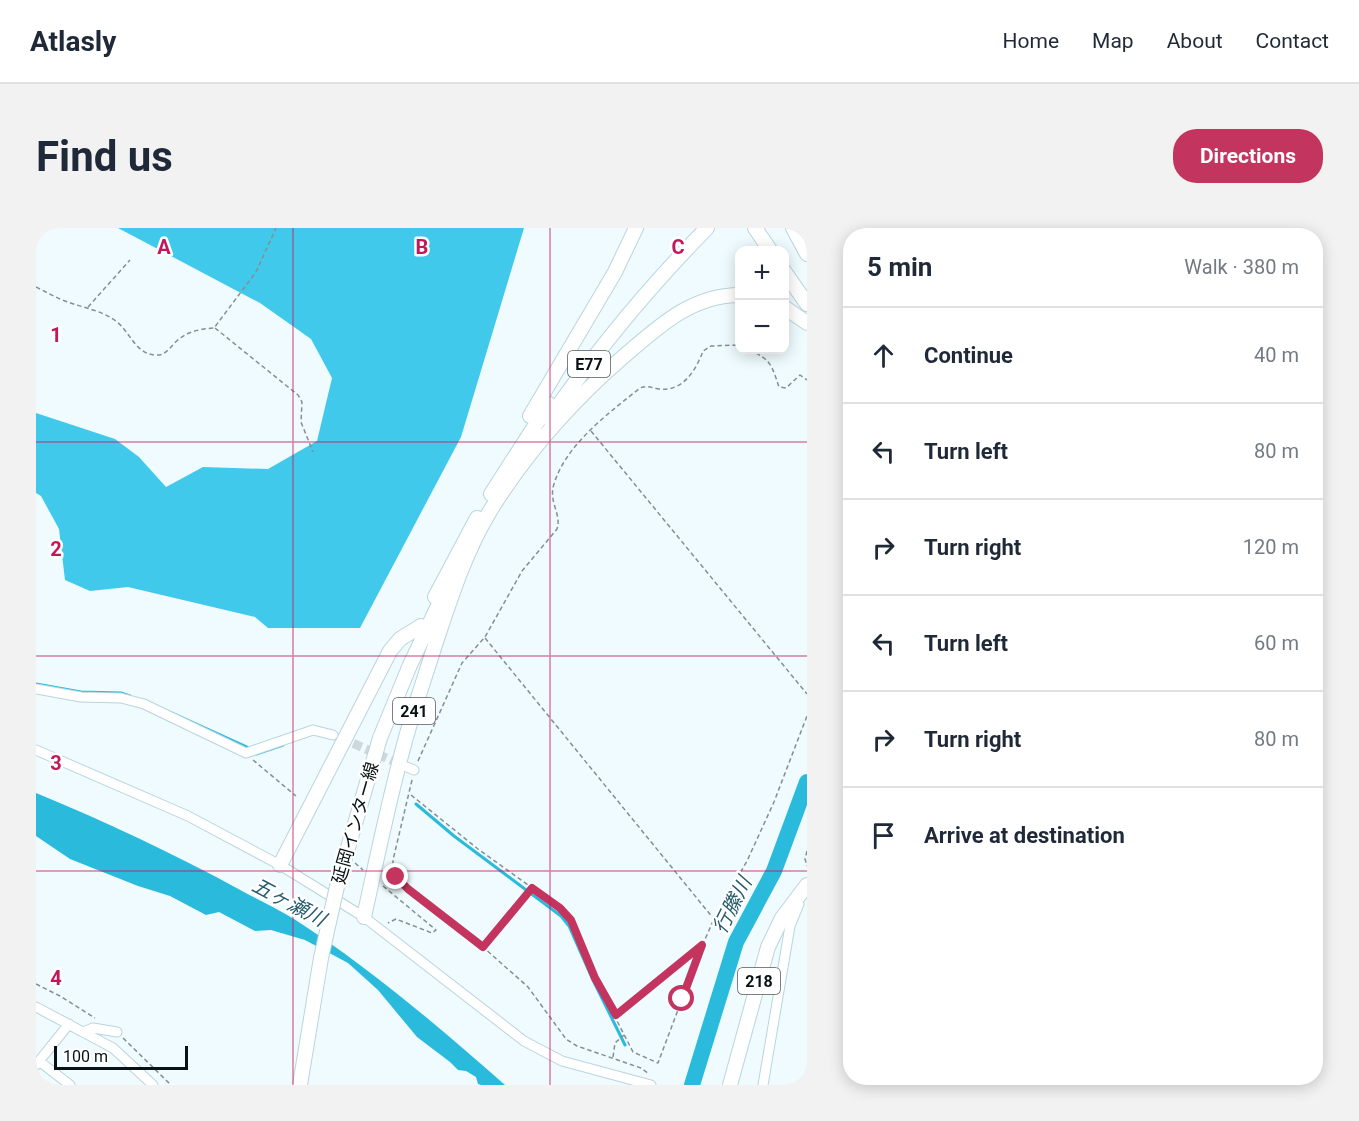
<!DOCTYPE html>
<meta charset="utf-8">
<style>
:root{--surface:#fff;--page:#f2f2f3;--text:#1f2937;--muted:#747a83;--line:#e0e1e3;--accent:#c3355e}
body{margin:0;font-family:Roboto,"Noto Sans JP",sans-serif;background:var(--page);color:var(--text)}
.controls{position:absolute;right:18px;top:18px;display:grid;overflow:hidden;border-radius:12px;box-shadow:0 3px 15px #0003}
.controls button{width:54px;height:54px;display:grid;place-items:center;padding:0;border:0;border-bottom:2px solid var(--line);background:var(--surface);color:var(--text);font:30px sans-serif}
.scale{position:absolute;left:18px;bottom:15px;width:134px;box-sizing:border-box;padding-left:6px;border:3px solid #081215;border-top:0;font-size:16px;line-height:21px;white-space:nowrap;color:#081215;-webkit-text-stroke:4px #fff;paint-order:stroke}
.stop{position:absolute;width:18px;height:18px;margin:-14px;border:4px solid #c3355e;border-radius:50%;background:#fff}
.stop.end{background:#c3355e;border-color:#fff;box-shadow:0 2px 6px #0008}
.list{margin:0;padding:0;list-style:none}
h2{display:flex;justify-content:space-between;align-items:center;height:78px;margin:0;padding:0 24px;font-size:26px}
h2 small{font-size:20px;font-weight:400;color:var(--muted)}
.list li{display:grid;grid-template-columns:39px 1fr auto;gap:18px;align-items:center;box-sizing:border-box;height:96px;padding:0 24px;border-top:2px solid var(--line)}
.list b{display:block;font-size:22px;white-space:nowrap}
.list em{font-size:20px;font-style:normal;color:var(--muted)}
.icon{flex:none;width:33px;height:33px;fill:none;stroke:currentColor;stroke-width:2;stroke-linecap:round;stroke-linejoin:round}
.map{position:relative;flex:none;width:771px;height:857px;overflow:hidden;border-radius:24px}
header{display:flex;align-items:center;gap:36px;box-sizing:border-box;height:84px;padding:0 30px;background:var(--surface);border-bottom:2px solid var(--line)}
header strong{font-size:28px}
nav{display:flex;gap:33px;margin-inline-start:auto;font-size:21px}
.intro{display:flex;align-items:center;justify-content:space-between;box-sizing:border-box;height:144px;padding:0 36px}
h1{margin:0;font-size:42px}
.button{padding:15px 27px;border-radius:24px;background:var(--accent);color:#fff;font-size:21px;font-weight:700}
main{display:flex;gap:36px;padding:0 36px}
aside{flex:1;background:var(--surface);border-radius:24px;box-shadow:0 3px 15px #0003}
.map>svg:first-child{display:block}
.forest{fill:#41c9ec}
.water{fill:#29badc}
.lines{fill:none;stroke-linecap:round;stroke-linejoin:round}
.stream{stroke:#29badc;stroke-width:3}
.river{stroke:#29badc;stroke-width:16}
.minor-tunnel{stroke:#ccd8db;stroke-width:9;stroke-dasharray:9 4.5;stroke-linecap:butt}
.minor-casing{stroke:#b8d5dd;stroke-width:11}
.highway-casing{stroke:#b8d5dd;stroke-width:16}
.path{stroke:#848f92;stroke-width:1.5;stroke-dasharray:4.5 3;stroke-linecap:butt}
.minor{stroke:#fff;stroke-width:9}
.highway{stroke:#fff;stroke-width:14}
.highway-bridge-casing{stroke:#b8d5dd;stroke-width:16;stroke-linecap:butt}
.highway-bridge{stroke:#fff;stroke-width:14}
.route{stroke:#c3355e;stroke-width:8}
.grid{fill:none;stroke:#c2185b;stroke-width:1.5;stroke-opacity:0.55}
.labels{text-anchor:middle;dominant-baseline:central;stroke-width:5;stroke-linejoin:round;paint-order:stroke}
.shield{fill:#fff;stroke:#52595b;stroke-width:1.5}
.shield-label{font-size:16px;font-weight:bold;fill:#081215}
.street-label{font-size:18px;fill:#081215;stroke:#fff}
.water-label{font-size:20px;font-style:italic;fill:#265c6b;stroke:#fff}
.grid-label{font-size:20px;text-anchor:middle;font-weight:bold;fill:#c2185b;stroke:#fff;stroke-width:5;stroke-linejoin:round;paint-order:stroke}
</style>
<header>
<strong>Atlasly</strong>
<nav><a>Home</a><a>Map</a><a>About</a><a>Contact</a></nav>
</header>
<div class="intro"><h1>Find us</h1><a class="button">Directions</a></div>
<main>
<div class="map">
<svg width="771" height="857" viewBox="0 0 771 857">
<rect width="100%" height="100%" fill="#effbfe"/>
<path class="forest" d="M82,0H488L425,209L324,400H232L219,389L92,359L54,363L29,352L23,301L5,268L0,265V185L79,211L103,229L130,259L167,239L232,241L281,213L296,150L275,111L224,75Z"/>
<path class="water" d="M0,565C70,594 139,626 206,663C223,672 241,681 258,691C334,740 402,798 469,857H445L442,856L440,849L430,843L422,842L414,834L381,809L342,762L312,735L269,712L235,702L219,703L183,684L170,687L134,668L102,658L34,631L0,608Z"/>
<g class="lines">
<path class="stream" d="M0,456L45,464L85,465L94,468
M136,485L211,519
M220,526L247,517
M380,576L418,608L525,688L533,698L556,750L589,817"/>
<path class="river" d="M656,857L700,714L738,643L771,554"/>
<path class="minor-tunnel" d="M305,510L366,537"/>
<defs>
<path id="minor" d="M0,461L45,469L85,470L108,476L210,525L277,502L297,507
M0,522L152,588L244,637L328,689L488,813L526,833L615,857
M371,539L378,542
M0,779L77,820L117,857
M47,804L57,800L81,804
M3,833L34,857
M0,837L33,796
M727,857L754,698L763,676"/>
<path id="highway" d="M719,0L734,22
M757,0L771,26
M748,43L771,76
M748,79L771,95
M494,188L579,44L600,0
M513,191C560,123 613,59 671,0
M455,266L513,176
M399,369L441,290
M344,510L374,437L410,361
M244,637L354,423L364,411L385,398
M328,689C341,630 353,571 369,513C378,480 389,449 399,417C414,372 429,324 454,283C490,225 535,174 587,129C622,99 655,67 704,67
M694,857L732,719L746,690L771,657"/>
</defs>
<use href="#minor" class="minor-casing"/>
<use href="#highway" class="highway-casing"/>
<path class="path" d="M0,59C10,64 19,69 29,73C47,80 66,82 81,94C95,105 100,128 122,127C131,127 136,116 143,111C153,103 165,101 178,100L220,44L240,0
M52,79L94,32
M179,100L262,167L266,174L265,194L277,224
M713,122C735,131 736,138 743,159L750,160L764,147L771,152
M555,203L771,466
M449,410L677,690
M217,532L260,568
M382,533L426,435L449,409L486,343L521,301C526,286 512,274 518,256C530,216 573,185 604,160C611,157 616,160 623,161C647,164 660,142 667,123L675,118L704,117
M376,552L357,632V643L372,661L447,719L492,759L530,811L541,818L605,840L613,846
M375,567L442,621L524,680L535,692L559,750L597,824L622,835L666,718L678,691L711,633L738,574L771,488
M771,623L769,631L771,638
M319,635L327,642
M347,658L400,702L396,705L360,691L352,695
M447,719L496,661
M0,756L24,768L59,790
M581,787L666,718
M87,810L135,857
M577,829L579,815L588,807"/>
<use href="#minor" class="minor"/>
<use href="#highway" class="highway"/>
<defs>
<path id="highway-bridge" d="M264,857L285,730L302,654L344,510"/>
</defs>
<use href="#highway-bridge" class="highway-bridge-casing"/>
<use href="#highway-bridge" class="highway-bridge"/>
</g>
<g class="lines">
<path class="route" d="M360,649L372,661L447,719L496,660L524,680L535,692L559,750L580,787L666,717L646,771"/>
</g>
<path class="grid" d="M257,0V857M514,0V857M0,214H771M0,428H771M0,643H771"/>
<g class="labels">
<g class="shield">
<rect x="532" y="123" width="42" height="26" rx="4.5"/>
<rect x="357" y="470" width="42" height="26" rx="4.5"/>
<rect x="702" y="740" width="42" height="26" rx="4.5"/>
</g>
<g class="shield-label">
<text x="553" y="136">E77</text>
<text x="378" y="483">241</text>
<text x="723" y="753">218</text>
</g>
<g class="street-label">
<text transform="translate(319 595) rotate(-74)">延岡インター線</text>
</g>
<g class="water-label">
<text transform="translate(253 674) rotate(28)">五ヶ瀬川</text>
<text transform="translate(696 677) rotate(-63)">行縢川</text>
</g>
</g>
<g class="grid-label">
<text x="128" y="26">A</text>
<text x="386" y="26">B</text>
<text x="642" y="26">C</text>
<text x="20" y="114">1</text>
<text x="20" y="328">2</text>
<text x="20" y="542">3</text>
<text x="20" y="757">4</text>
</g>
</svg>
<div class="controls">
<button>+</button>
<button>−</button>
</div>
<div class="scale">100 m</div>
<div class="stop" style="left:646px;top:771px"></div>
<div class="stop end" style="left:360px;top:649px"></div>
</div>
<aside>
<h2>5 min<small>Walk · 380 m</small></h2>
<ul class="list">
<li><svg class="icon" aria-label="ahead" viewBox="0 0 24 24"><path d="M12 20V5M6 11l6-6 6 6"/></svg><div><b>Continue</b></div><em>40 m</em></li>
<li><svg class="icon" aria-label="left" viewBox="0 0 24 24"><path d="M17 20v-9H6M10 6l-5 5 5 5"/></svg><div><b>Turn left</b></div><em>80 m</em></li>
<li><svg class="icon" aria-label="right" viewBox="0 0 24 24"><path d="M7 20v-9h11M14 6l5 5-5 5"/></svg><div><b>Turn right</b></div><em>120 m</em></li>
<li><svg class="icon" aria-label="left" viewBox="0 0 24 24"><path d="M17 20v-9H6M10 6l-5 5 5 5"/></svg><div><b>Turn left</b></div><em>60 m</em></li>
<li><svg class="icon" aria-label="right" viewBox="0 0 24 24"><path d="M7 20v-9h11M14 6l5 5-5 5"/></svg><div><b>Turn right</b></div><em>80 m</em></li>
<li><svg class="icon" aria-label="arrive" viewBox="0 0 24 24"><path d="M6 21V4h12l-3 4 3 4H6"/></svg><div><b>Arrive at destination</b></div></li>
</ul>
</aside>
</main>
